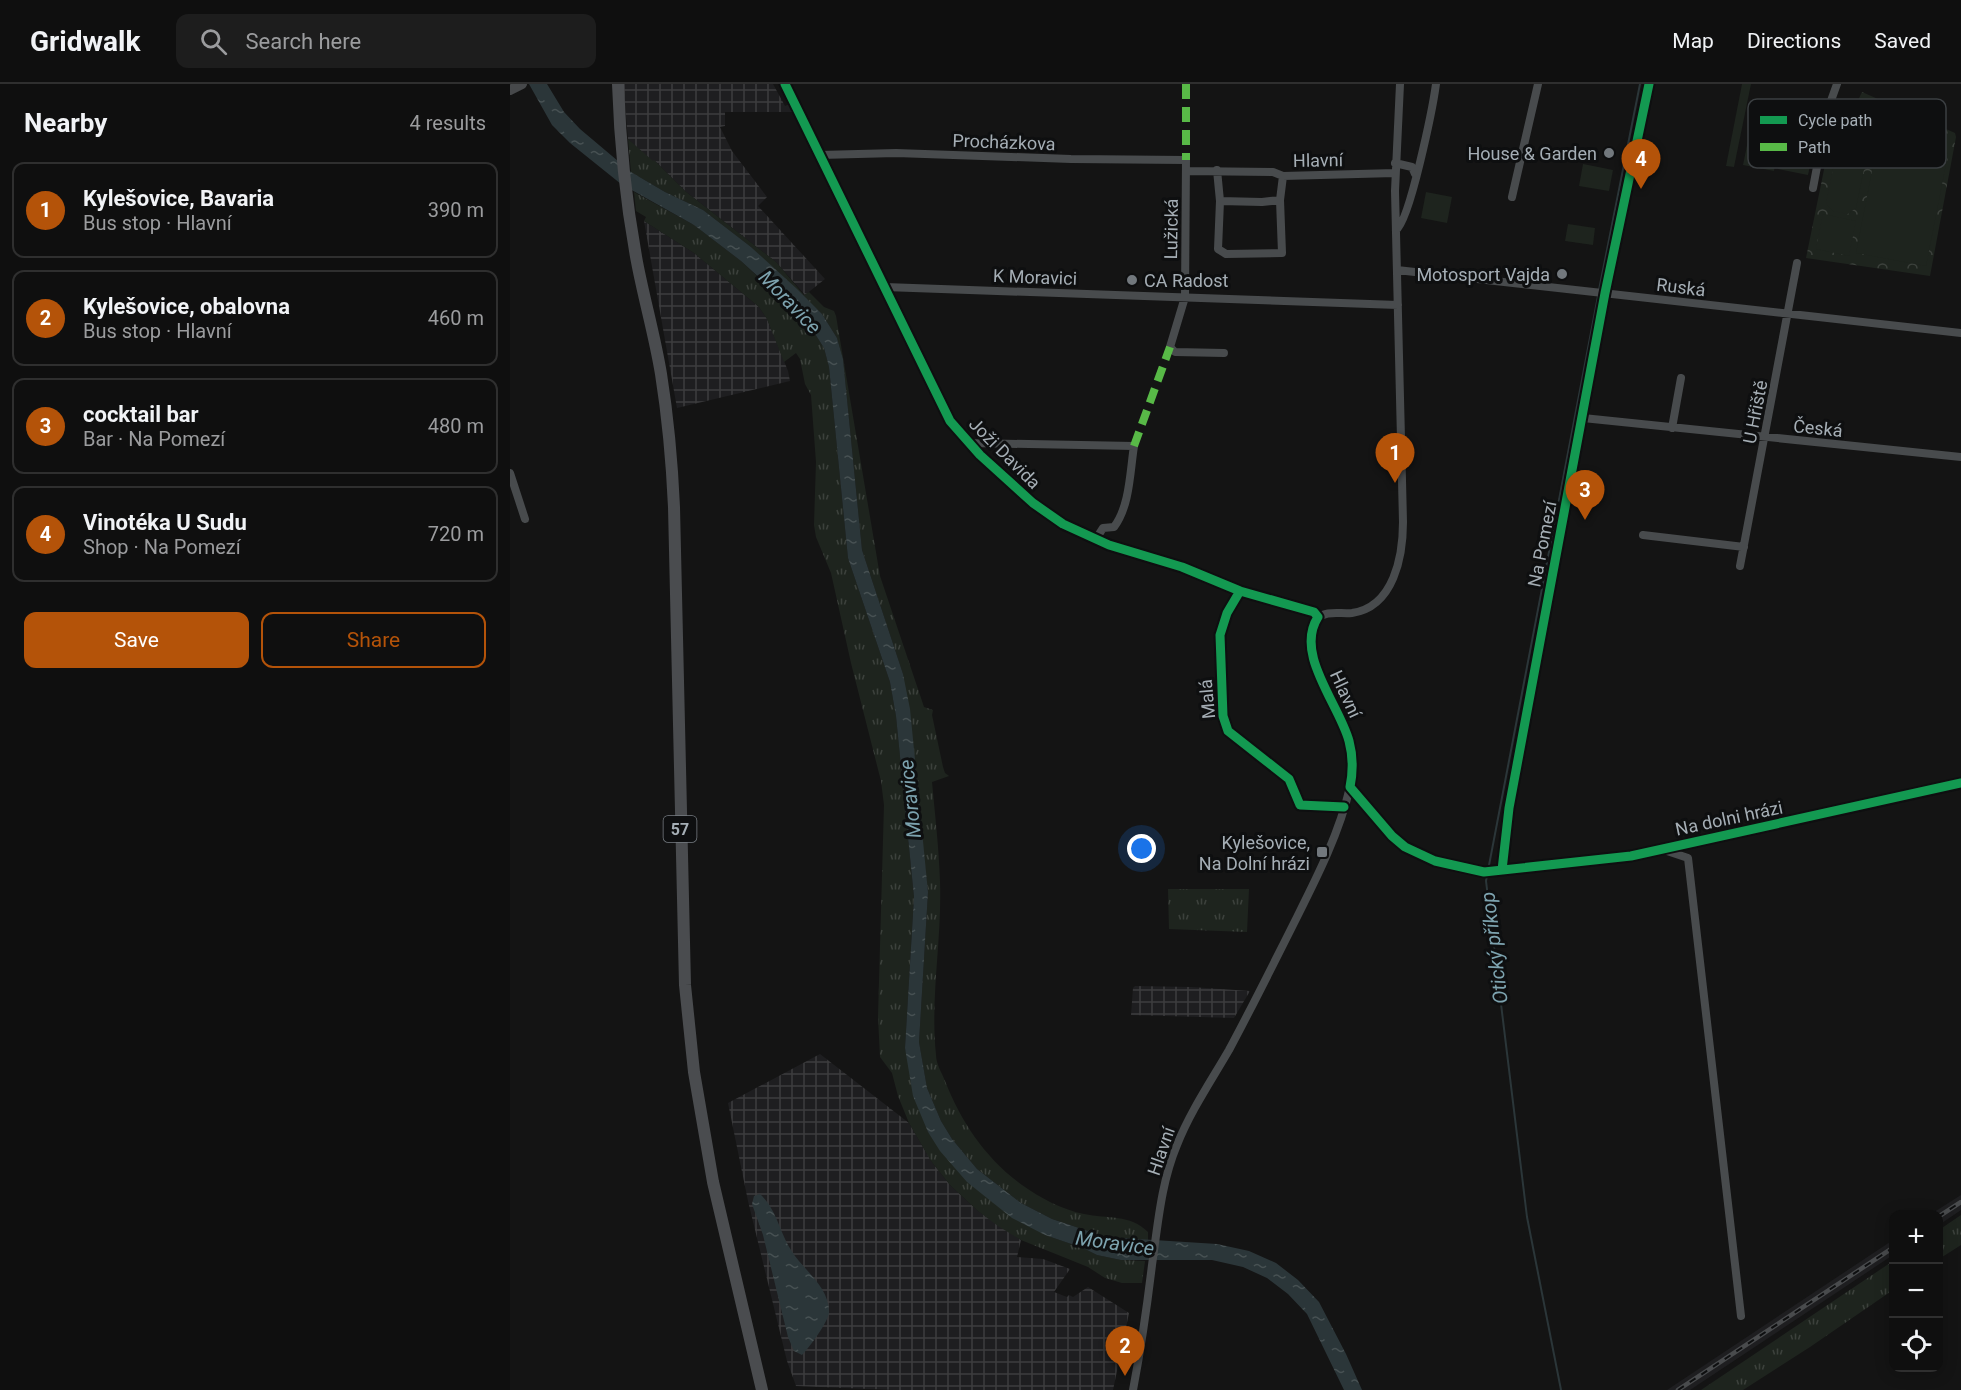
<!DOCTYPE html>
<meta charset="utf-8">
<style>
:root{--surface:#0f0f0f;--page:#1d1d1d;--text:#f1f3f6;--muted:#9b9c9e;--line:#2f2f2f;--accent:#b45309}
body{margin:0;font-family:Roboto,sans-serif;background:var(--page);color:var(--text)}
.controls{position:absolute;right:18px;bottom:18px;display:grid;overflow:hidden;border-radius:12px;box-shadow:0 3px 15px #0003}
.controls button{width:54px;height:54px;display:grid;place-items:center;padding:0;border:0;border-bottom:2px solid var(--line);background:var(--surface);color:var(--text);font:30px sans-serif}
.you{position:absolute;left:632px;top:765px;width:21px;height:21px;margin:-15px;border:4px solid #fff;border-radius:50%;background:#1a73e8;box-shadow:0 0 0 9px #1a73e833}
.badge{display:grid;place-items:center;width:39px;height:39px;border-radius:50%;background:var(--accent);color:#fff;font-size:20px;font-weight:700}
.pin{position:absolute;translate:-50% -50px;filter:drop-shadow(0 2px 3px #0008)}
.pin::after{content:'';position:absolute;top:32px;width:21px;height:18px;background:inherit;clip-path:polygon(0 0,100% 0,50% 100%)}
.list{margin:0;padding:0;list-style:none}
h2{display:flex;justify-content:space-between;align-items:center;height:78px;margin:0;padding:0 24px;font-size:26px}
h2 small{font-size:20px;font-weight:400;color:var(--muted)}
.list li{display:grid;grid-template-columns:39px 1fr auto;gap:18px;align-items:center;box-sizing:border-box;height:96px;margin:0 12px 12px;padding:0 12px;border:2px solid var(--line);border-radius:12px}
.list b{display:block;font-size:22px;white-space:nowrap}
.list p{margin:0;font-size:20px;white-space:nowrap;color:var(--muted)}
.list em{font-size:20px;font-style:normal;color:var(--muted)}
.actions{display:flex;gap:12px;padding:18px 24px}
.actions a{flex:1;padding:14px 0;border:2px solid var(--accent);border-radius:12px;text-align:center;font-size:21px;color:var(--accent)}
.actions .main{background:var(--accent);color:#fff}
.icon{flex:none;width:33px;height:33px;fill:none;stroke:currentColor;stroke-width:2;stroke-linecap:round;stroke-linejoin:round}
.map{position:relative;flex:none;width:1451px;height:1306px;overflow:hidden}
header{display:flex;align-items:center;gap:36px;box-sizing:border-box;height:84px;padding:0 30px;background:var(--surface);border-bottom:2px solid var(--line)}
header strong{font-size:28px}
nav{display:flex;gap:33px;margin-inline-start:auto;font-size:21px}
.search{width:420px;height:54px;background:var(--page);display:flex;align-items:center;gap:15px;box-sizing:border-box;padding:0 21px;border-radius:12px;color:var(--muted);font-size:22px}
main{display:flex}
aside{flex:1;background:var(--surface)}
.map>svg:first-child{display:block}
.built{fill:#1e1e20}
.industrial{fill:url(#industrial-grid)}
.grass{fill:url(#grass-tufts)}
.park{fill:url(#park-crowns)}
.pitch{fill:#1e241e}
.water{fill:url(#water-ripples)}
.lines{fill:none;stroke-linecap:round;stroke-linejoin:round}
.stream{stroke:#2b3639;stroke-width:2}
.street{stroke:#484b4d;stroke-width:8}
.secondary{stroke:#47494b;stroke-width:10}
.primary{stroke:#4a4c4f;stroke-width:12}
.rail-casing{stroke:#494b4d;stroke-width:4.5}
.rail{stroke:#0e0f10;stroke-width:2;stroke-dasharray:7;stroke-linecap:butt}
.quiet{stroke:#58b947;stroke-width:8;stroke-dasharray:15 8;stroke-linecap:butt}
.cycleway-casing{stroke:#0e0f10;stroke-width:13}
.cycleway{stroke:#139951;stroke-width:9}
.poi-dot{fill:#72787d;stroke:#0e0f10;stroke-width:2}
.labels{text-anchor:middle;dominant-baseline:central;stroke-width:6;stroke-linejoin:round;paint-order:stroke}
.shield{fill:#0e0f10;stroke:#787e84;stroke-width:1.5}
.shield-label{font-size:16px;font-weight:bold;fill:#a5aeb5}
.street-label{font-size:18px;fill:#a5aeb5;stroke:#0e0f10}
.poi-label{font-size:18px;fill:#a5aeb5;stroke:#0e0f10;text-anchor:end}
.water-label{font-size:20px;font-style:italic;fill:#7da3af;stroke:#0e0f10}
.key{fill:#0e0f10;stroke:#3b3f42;stroke-width:1.5}
.key-label{font-size:16px;fill:#a5aeb5}
</style>
<header>
<strong>Gridwalk</strong>
<div class="search"><svg class="icon" aria-label="search" viewBox="0 0 24 24"><circle cx="10" cy="10" r="6"/><path d="M15 15l6 6"/></svg>Search here</div>
<nav><a>Map</a><a>Directions</a><a>Saved</a></nav>
</header>
<main>
<aside>
<h2>Nearby<small>4 results</small></h2>
<ul class="list">
<li><span class="badge">1</span><div><b>Kylešovice, Bavaria</b><p>Bus stop · Hlavní</p></div><em>390 m</em></li>
<li><span class="badge">2</span><div><b>Kylešovice, obalovna</b><p>Bus stop · Hlavní</p></div><em>460 m</em></li>
<li><span class="badge">3</span><div><b>cocktail bar</b><p>Bar · Na Pomezí</p></div><em>480 m</em></li>
<li><span class="badge">4</span><div><b>Vinotéka U Sudu</b><p>Shop · Na Pomezí</p></div><em>720 m</em></li>
</ul>
<div class="actions"><a class="main">Save</a><a>Share</a></div>
</aside>
<div class="map">
<svg width="1451" height="1306" viewBox="0 0 1451 1306">
<defs>
<pattern id="industrial-grid" width="8" height="8" patternUnits="userSpaceOnUse" patternTransform="scale(1.5)"><rect width="8" height="8" fill="#1e1e20"/><path d="M0 4h8M4 0v8" fill="none" stroke="#3c3c3e"/></pattern>
<pattern id="grass-tufts" width="24" height="20" patternUnits="userSpaceOnUse" patternTransform="scale(1.5)"><rect width="24" height="20" fill="#1e241e"/><path d="M3 7l-1-3M5 7V3M7 7l1-3M15 17l-1-3M17 17v-4M19 17l1-3" fill="none" stroke="#3c413c"/></pattern>
<pattern id="park-crowns" width="20" height="18" patternUnits="userSpaceOnUse" patternTransform="scale(1.5)"><rect width="20" height="18" fill="#1e241e"/><path d="M2 6a3 3 0 1 1 6 0M12 15a3 3 0 1 1 6 0" fill="none" stroke="#3c413c"/></pattern>
<pattern id="water-ripples" width="26" height="14" patternUnits="userSpaceOnUse" patternTransform="scale(1.5)"><rect width="26" height="14" fill="#2b3639"/><path d="M2 4q2-2 4 0t4 0M15 11q2-2 4 0t4 0" fill="none" stroke="#475153"/></pattern>
</defs>
<rect width="100%" height="100%" fill="#141414"/>
<path class="built" d="M1451,1111V1126L1429,1141L1428,1130H1421Z
M1383,1156V1171L1371,1179L1180,1306H1157Z"/>
<path class="industrial" d="M113,0H263L275,22L280,20L284,28H215V42L210,43L222,67L257,113L248,122L315,195L295,211L266,178L175,107L145,77L143,78L118,55Z
M134,137L184,169L249,223L257,235L278,287L280,297L167,324Z
M625,902L681,903L740,907L724,934L621,931L623,904Z
M310,970L399,1039L421,1077L440,1101L468,1127L511,1156L507,1173L533,1175L560,1185L544,1208L557,1213L559,1211L563,1213L578,1203L619,1229L603,1306H384L286,1302L277,1277L238,1117L218,1019Z"/>
<path class="grass" d="M118,55L143,77L144,76L175,107L266,178L294,211L299,208L314,223L324,227L326,232L370,492L414,623L423,626L422,631L433,683L435,689L439,692L422,698C425,731 429,765 430,798C432,856 420,913 426,971C426,980 432,989 435,997C451,1038 476,1075 512,1101C530,1114 553,1126 574,1130C597,1135 620,1130 638,1148V1156L596,1153L542,1135L511,1119L467,1085L442,1055L431,1037L417,1004L409,958L418,808L393,590L352,466L333,275L327,254L312,230L241,163L193,126L155,108L121,88Z
M124,108L184,141L231,177L300,242L314,264L319,283L338,474L380,598L386,632L404,813L395,964L418,1048L535,1151L573,1164L587,1171L611,1176L635,1177L632,1199H612L595,1194L578,1183L511,1156L488,1142L468,1127L440,1101L421,1077L399,1039L388,1012L382,989L370,973L368,933L374,721L371,697L341,579L321,489L306,453L304,441L306,378L301,311L295,300L290,275L286,269L274,278L257,235L249,223L184,169L134,137L136,133L126,127Z
M658,805H739L737,848L659,845Z
M1451,1131V1161L1429,1175V1146Z
M1383,1177V1206L1300,1263L1233,1306H1191Z"/>
<path class="park" d="M1352,8L1445,49L1446,53L1420,192L1296,174L1327,22L1342,29Z"/>
<path class="pitch" d="M1232,0H1241L1224,83L1216,82Z
M1246,17L1277,23L1264,87L1233,81Z
M1368,56L1438,70L1416,182L1346,169Z
M1274,57L1304,63L1298,91L1268,85Z
M1334,68L1350,71L1355,80L1346,124L1338,130L1323,127L1316,120L1325,75L1329,70Z
M1073,80L1103,86L1099,107L1069,102Z
M916,108L942,113L937,139L911,134Z
M1313,130L1346,137L1339,172L1306,165Z
M1058,140L1085,144L1083,161L1055,157Z"/>
<path class="water" d="M19,0H37L54,28L70,45L121,88L155,108L193,126L241,163L287,205L312,230L327,254L333,275L352,466L393,590L400,625L418,808L409,958L417,1004L431,1037L442,1055L467,1085L511,1119L542,1135L596,1153L707,1160L739,1167L766,1179L788,1196L809,1218L836,1270L852,1306H834L797,1230L778,1210L757,1194L733,1183L702,1176H611L587,1171L573,1164L535,1151L502,1134L457,1098L430,1067L418,1048L403,1012L395,964L404,813L386,632L380,598L338,474L319,283L314,264L300,242L276,218L231,177L184,141L111,100L60,59L42,41Z
M250,1110C267,1126 269,1147 281,1166C293,1186 319,1202 319,1228C319,1237 299,1264 292,1271L284,1267L278,1253L253,1151L242,1120L244,1112Z"/>
<g class="lines">
<path class="stream" d="M1089,206L1130,0
M1051,1306L1017,1133L976,797L1088,212"/>
<path class="street" d="M275,0L440,337C473,374 509,412 551,439C588,462 631,469 671,483C691,490 710,500 731,507C750,513 796,520 808,533
M310,71L386,69L561,75L676,76L675,213L660,263L665,268L714,269
M885,79L902,83L905,90
M707,86L710,117L752,118L770,116
M676,87L763,88L773,92
M1303,104L1318,25L1327,0
M1002,113L1028,0
M710,117L708,165L716,170L772,169L770,116L773,92L885,89
M886,146C900,137 923,22 926,0
M887,186L1451,249
M375,203L888,221
M1073,334L1451,373
M1162,344L1171,294
M460,359L624,362C620,387 620,422 604,443L593,444L586,455
M0,389L15,435
M1133,451L1234,463
M1230,482L1287,179
M730,507L717,529L710,551L713,632L718,647L779,695L790,721L834,723
M840,703L882,752L895,763L925,777L974,788L1121,772L1451,699
M1154,766L1178,774L1231,1232
M992,786L999,724L1095,209L1139,0
M623,1306C631,1264 637,1223 642,1181C648,1140 651,1099 667,1061C680,1028 701,997 719,966C741,925 762,883 783,841C805,797 829,751 840,703C852,650 808,614 802,566C800,554 804,545 806,535C816,526 829,530 842,529C884,523 893,472 893,438L885,107L890,0"/>
<path class="secondary" d="M0,6L12,0"/>
<path class="primary" d="M108,0C110,60 116,119 127,178C134,215 145,253 151,290C158,334 162,378 164,423L175,901L184,988L203,1098L252,1306"/>
<defs>
<path id="rail" d="M1428,1133L1451,1118
M1168,1306L1384,1163"/>
</defs>
<use href="#rail" class="rail-casing"/>
<use href="#rail" class="rail"/>
<path class="quiet" d="M676,0V76
M624,362L660,263"/>
<defs>
<path id="cycleway" d="M275,0L440,337L470,371L523,419L553,440L599,461L672,483L730,507L804,528L808,533C784,570 829,620 839,657C843,672 843,688 840,703L882,752L895,763L925,777L974,788L1121,772L1451,699
M730,507L717,529L710,551L713,632L718,647L779,695L790,721L834,723
M992,786L999,724L1095,209L1139,0"/>
</defs>
<use href="#cycleway" class="cycleway-casing"/>
<use href="#cycleway" class="cycleway"/>
</g>
<g class="poi-dot">
<circle cx="1099" cy="69" r="6"/>
<circle cx="1052" cy="190" r="6"/>
<circle cx="622" cy="196" r="6"/>
<rect x="806" y="762" width="12" height="12" rx="3"/>
</g>
<g class="labels">
<rect class="shield" x="153.5" y="732" width="33" height="26" rx="4.5"/>
<g class="shield-label">
<text x="170" y="745">57</text>
</g>
<g class="street-label">
<text transform="translate(494 58) rotate(2)">Procházkova</text>
<text transform="translate(808 76) rotate(-1)">Hlavní</text>
<text transform="translate(661 145) rotate(-89)">Lužická</text>
<text transform="translate(525 193) rotate(2)">K Moravici</text>
<text transform="translate(1171 203) rotate(7)">Ruská</text>
<text transform="translate(1245 328) rotate(-79)">U Hřiště</text>
<text transform="translate(1308 344) rotate(6)">Česká</text>
<text transform="translate(495 369) rotate(45)">Joži Davida</text>
<text transform="translate(1032 460) rotate(-79)">Na Pomezí</text>
<text transform="translate(836 610) rotate(65)">Hlavní</text>
<text transform="translate(697 615) rotate(-95)">Malá</text>
<text transform="translate(1219 734) rotate(-12)">Na dolni hrázi</text>
<text transform="translate(651 1067) rotate(-71)">Hlavní</text>
</g>
<g class="poi-label">
<text x="1087" y="69">House &amp; Garden</text>
<text x="1040" y="190">Motosport Vajda</text>
<text x="634" y="196" text-anchor="start">CA Radost</text>
<text x="800" y="758">Kylešovice,<tspan x="800" dy="21">Na Dolní hrázi</tspan></text>
</g>
<g class="water-label">
<text transform="translate(280 218) rotate(46)">Moravice</text>
<text transform="translate(400 715) rotate(-96)">Moravice</text>
<text transform="translate(984 864) rotate(-97)">Otický příkop</text>
<text transform="translate(605 1159) rotate(8)">Moravice</text>
</g>
</g>
<rect x="1238" y="15" width="198" height="69" rx="9" class="key"/>
<rect x="1250" y="32" width="27" height="8" fill="#139951"/>
<rect x="1250" y="59" width="27" height="8" fill="#58b947"/>
<g class="key-label">
<text x="1288" y="42">Cycle path</text>
<text x="1288" y="69">Path</text>
</g>
</svg>
<div class="controls">
<button>+</button>
<button>−</button>
<button><svg class="icon" aria-label="locate" viewBox="0 0 24 24"><circle cx="12" cy="12" r="6"/><path d="M12 2v4M12 18v4M2 12h4M18 12h4"/></svg></button>
</div>
<div class="you"></div>
<div class="pin badge" style="left:885px;top:399px">1</div>
<div class="pin badge" style="left:615px;top:1292px">2</div>
<div class="pin badge" style="left:1075px;top:436px">3</div>
<div class="pin badge" style="left:1131px;top:105px">4</div>
</div>
</main>
